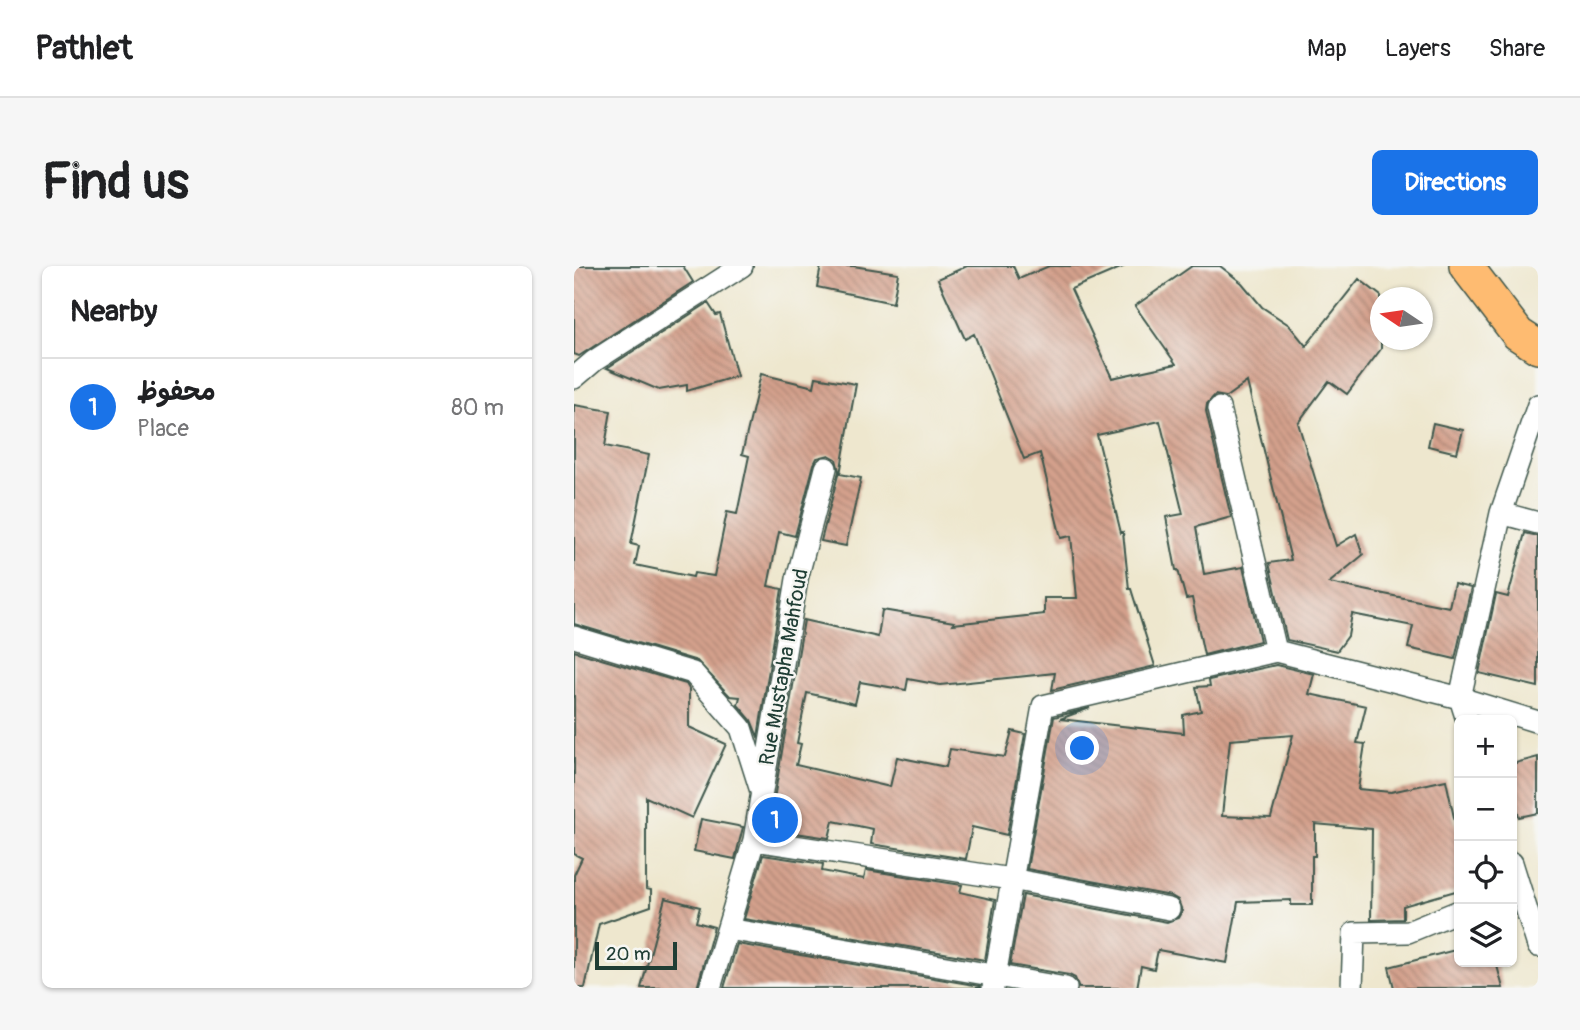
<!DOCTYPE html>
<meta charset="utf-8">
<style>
:root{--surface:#fff;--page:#f6f6f6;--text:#202124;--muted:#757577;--line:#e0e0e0;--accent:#1a73e8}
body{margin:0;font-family:Pangolin,"Playpen Sans Arabic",sans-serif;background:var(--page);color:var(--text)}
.controls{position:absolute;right:21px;bottom:21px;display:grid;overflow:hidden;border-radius:10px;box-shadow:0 2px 5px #0004}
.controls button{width:63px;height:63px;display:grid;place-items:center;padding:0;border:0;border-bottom:2px solid var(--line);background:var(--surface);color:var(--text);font:35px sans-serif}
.compass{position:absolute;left:796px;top:21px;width:63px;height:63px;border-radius:50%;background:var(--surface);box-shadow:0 2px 5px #0004;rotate:283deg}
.scale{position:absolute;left:21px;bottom:18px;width:82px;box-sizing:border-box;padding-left:7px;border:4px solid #1f3d34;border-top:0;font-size:19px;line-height:24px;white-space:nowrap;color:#1f3d34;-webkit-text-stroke:5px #f6f6f2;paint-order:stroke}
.you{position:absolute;left:509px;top:483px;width:24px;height:24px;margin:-18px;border:5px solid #fff;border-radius:50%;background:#1a73e8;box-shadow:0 0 0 10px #1a73e833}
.badge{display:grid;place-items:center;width:46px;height:46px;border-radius:50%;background:var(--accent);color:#fff;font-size:23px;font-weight:700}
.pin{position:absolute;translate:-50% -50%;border:4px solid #fff;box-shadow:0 2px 7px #0006}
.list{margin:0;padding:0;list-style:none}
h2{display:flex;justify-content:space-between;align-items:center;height:91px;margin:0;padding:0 28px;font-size:30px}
h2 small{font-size:23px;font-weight:400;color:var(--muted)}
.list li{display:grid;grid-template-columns:46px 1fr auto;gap:21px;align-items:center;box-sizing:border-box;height:98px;padding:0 28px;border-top:2px solid var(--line)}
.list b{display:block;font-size:26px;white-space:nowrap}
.list p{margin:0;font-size:23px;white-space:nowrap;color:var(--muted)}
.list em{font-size:23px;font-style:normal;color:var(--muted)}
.icon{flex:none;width:38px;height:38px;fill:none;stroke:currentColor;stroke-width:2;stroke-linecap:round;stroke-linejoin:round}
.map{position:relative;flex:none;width:964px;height:722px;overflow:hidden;border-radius:10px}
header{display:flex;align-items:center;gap:42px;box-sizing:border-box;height:98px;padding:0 35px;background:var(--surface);border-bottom:2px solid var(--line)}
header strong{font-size:33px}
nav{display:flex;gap:38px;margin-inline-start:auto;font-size:24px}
.intro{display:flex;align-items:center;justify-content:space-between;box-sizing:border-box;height:168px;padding:0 42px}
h1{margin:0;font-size:49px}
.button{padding:18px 32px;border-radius:10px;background:var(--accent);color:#fff;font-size:24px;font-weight:700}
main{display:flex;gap:42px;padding:0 42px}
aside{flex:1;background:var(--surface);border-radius:10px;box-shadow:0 2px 5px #0004}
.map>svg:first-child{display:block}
.building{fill:url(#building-back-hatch);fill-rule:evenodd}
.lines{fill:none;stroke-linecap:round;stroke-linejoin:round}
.street-casing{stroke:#3e564b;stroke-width:24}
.primary-casing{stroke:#3e564b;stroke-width:36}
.street{stroke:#fff;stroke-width:21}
.primary{stroke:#febb71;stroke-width:33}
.labels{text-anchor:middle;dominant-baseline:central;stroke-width:5;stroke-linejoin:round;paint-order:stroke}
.street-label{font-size:21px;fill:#1f3d34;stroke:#f6f6f2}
</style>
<header>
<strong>Pathlet</strong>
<nav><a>Map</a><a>Layers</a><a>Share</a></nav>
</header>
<div class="intro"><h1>Find us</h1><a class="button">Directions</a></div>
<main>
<aside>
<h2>Nearby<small></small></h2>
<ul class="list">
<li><span class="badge">1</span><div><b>محفوظ</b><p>Place</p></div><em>80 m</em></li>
</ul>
</aside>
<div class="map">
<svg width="964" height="722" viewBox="0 0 964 722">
<defs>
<pattern id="building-back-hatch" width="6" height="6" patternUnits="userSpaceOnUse" patternTransform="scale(1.75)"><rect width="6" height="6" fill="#d4a08c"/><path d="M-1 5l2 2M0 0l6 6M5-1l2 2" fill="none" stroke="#ab8473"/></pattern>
</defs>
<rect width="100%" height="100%" fill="#f6f6f2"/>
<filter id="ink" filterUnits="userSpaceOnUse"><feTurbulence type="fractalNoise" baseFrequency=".0143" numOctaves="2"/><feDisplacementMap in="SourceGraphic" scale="14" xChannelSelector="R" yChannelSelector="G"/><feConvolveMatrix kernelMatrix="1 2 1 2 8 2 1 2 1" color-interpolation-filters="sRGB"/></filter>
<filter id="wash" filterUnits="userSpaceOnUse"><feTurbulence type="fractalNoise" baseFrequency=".00686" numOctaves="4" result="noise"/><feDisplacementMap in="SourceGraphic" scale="28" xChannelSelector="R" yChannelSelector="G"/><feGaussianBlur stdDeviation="1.57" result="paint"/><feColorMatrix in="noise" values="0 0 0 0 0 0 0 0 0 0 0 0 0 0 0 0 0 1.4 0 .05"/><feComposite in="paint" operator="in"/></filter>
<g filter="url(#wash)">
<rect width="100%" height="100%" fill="#eee7ce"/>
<g id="blocks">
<path class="building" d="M0,0H109L119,16L5,90L0,88Z
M247,0H279L324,7L319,37L243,21Z
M393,0H439L445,13L475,0H551L497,23L538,112L602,98L561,40L618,0H646L668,17L688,41L715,59L732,80L785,13L807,30V83L773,128L755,115L724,157L762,280L782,268L789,289L755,317L875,341L880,318L897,322L881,393L834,382L839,360L778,348L774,370L763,385L713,374L695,297L717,294L673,116L652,131L641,129L633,138L632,145L657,251L622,261L630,308L669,301L686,375L630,389L618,332L612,333L604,304H602L592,251L609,248L586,155L523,169L547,267L549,266L555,323H557L581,400L478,424L481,407L366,419L334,413L332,424L286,416L281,438L233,427L223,477L227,478L222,499L316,521L323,491L372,501L376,483L431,491L438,465L451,468L433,569L398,561L392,593L297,578L299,563L259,555L255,572L195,563L230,354L304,371L308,344L380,356L379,358L470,348V332H503L497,270L487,272L466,187L450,193L400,68L391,73L364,13Z
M134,37L142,49L146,48L163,110L113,125V119L85,124L33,102Z
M187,108L240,121L242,111L282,118L266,208L287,212L272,280L247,275L265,205L262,193L255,189L243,192L240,198L221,270L205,266L194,320L208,323L184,471L177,454L164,439L166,431L156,430L123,395L0,358V139L37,145L31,180L75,189L57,278L65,280L61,299L119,311L120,307L140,310L153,246L163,248L175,190L168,188Z
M859,157L889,164L883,187L854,180Z
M951,267L964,270V421L905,407L922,328L934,331Z
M0,385L112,418L115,423V461L152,478L118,552L72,531V623L77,624V640L25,658L11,722H0V609L8,592L0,588Z
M702,399L740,408L735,428L792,440L783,477L791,478L784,523L817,526L872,514L885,575V624L829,640V653L797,654L798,563L741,558V590H738V639H717V634L664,636L653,697L584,684L580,703L567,700L563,722H505L501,712L495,709L436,699L449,629L593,656L604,652L608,645L604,634L597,630L453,603L480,451L516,442L486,453L610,467L609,449L627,445L622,421L636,420L635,414ZM719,469L697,552L648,550L656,474Z
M964,491V547L945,551L938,524V498Z
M127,553L169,561L161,593L120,585Z
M189,589L249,598L248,605L290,613L292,604L388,619L386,626L421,634L411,694L170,653Z
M91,632L126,641L122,656L140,661L123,722H67Z
M163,678L406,720V722H150Z
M885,683V696H922L929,722H820L815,701Z"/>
</g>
</g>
<g filter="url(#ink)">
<use href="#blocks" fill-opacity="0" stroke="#3e564b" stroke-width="2"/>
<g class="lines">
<defs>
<path id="street" d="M0,112L20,95L168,0
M645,142L702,385L886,432L893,454
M927,247L964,139
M964,257L927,247L886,432L964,456
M0,371L119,407L167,462L187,525
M180,574L437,613L595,643
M938,597L964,680
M154,663L492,722
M136,722L180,574L223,313L252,202
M419,722L469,440L702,385
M778,722L780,667L834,666L885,645"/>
<path id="primary" d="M892,0L944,68L964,81"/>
</defs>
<use href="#street" class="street-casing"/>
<use href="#primary" class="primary-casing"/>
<use href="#street" class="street"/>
<use href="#primary" class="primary"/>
</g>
</g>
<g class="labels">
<g class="street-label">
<text transform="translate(210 401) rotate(-80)">Rue Mustapha Mahfoud</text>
</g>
</g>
</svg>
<div class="controls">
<button>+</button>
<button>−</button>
<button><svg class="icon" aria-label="locate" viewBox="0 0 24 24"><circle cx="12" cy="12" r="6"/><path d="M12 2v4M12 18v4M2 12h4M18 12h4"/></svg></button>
<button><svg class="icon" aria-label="layers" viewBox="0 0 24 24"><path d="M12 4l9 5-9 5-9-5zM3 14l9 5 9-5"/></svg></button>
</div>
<svg class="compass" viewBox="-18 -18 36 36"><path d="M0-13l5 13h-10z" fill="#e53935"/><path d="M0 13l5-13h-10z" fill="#757577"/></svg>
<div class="scale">20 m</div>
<div class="you"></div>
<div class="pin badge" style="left:201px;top:554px">1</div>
</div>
</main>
